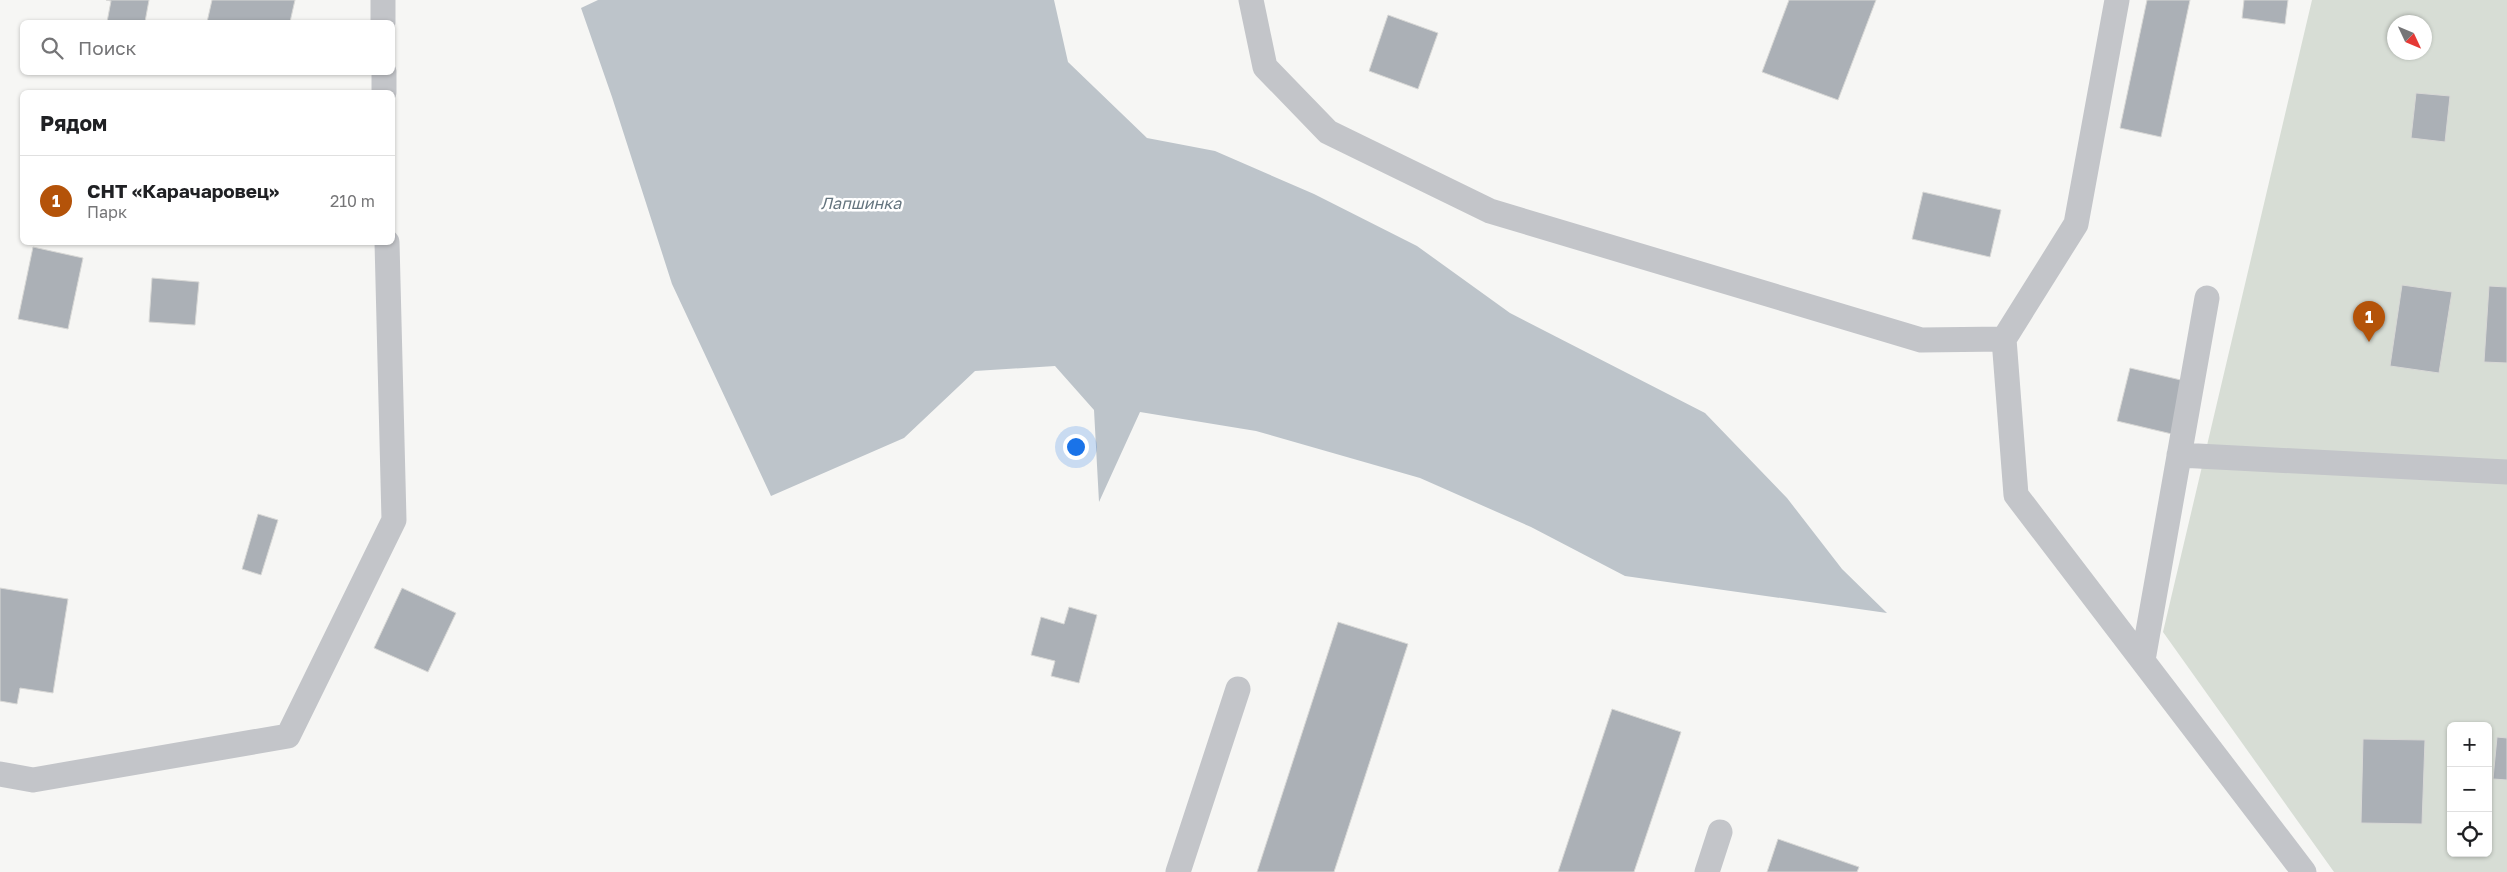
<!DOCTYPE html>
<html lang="ru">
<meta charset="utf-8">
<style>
:root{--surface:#fff;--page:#f2f2f2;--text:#202124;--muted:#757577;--line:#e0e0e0;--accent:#b45309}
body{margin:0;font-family:"Golos Text",sans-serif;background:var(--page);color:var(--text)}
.controls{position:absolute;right:15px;bottom:15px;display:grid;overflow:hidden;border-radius:8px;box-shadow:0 1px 4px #0004}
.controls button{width:45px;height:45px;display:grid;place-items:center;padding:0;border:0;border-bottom:1px solid var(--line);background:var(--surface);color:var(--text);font:25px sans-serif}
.compass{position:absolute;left:2387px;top:15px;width:45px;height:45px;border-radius:50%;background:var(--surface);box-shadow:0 1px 4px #0004;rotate:134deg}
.you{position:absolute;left:1075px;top:446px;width:18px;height:18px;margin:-12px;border:4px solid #fff;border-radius:50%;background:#1a73e8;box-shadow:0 0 0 8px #1a73e833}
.badge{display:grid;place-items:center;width:32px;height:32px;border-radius:50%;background:var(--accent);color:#fff;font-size:16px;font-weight:700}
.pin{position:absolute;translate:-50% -41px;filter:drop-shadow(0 1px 2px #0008)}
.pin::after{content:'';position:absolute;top:26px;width:18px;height:15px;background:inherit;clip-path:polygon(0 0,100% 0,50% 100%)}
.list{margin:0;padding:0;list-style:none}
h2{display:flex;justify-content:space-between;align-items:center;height:65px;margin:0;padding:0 20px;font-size:21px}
h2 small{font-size:16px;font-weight:400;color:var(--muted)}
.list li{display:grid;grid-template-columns:32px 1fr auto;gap:15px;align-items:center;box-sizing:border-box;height:90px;padding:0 20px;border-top:1px solid var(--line)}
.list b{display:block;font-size:19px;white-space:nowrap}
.list p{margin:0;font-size:16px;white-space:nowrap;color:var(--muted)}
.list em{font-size:16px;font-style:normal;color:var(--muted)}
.icon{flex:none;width:28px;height:28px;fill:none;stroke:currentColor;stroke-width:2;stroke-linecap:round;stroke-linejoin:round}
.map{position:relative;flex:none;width:2507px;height:872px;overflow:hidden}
.search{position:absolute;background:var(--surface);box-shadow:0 1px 4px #0004;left:20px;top:20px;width:375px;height:55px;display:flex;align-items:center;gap:12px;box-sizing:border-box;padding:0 18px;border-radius:8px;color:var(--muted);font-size:19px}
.panel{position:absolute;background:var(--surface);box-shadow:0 1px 4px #0004;left:20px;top:90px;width:375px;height:155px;border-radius:8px}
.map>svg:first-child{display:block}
.green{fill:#d7ddd5;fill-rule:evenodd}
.water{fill:#bdc4ca}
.building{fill:#abb0b6;stroke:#d8d8d6}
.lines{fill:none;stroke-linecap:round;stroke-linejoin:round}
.service{stroke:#c3c5c9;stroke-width:25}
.labels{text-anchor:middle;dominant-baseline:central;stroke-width:5;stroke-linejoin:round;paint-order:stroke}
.water-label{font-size:16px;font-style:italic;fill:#64747e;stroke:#fff}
</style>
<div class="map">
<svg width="2507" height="872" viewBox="0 0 2507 872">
<rect width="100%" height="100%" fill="#f6f6f4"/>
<path class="green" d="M2312,0H2507V872H2334L2163,632ZM2394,22H2424V52H2394ZM2451,726H2488V853H2451Z"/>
<path class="water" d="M598,0H1054L1068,62L1147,138L1215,151L1314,194L1417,246L1510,313L1705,413L1787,498L1842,569L1887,613L1625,576L1531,527L1420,478L1256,431L1140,412L1099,502L1094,410L1055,366L975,371L904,438L771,496L672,284L612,97L581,8Z"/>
<path class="building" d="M106,0H149L145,22H107L111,1Z
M212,0H295L290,22H207Z
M1789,0H1876L1838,100L1762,72Z
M2147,0H2190L2161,137L2120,128Z
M2244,0H2288L2285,24L2242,18Z
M1388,15L1438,33L1418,89L1369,71Z
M2416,93L2450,96L2445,142L2411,138Z
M1923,192L2001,210L1990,257L1912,239Z
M33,247L83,258L68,329L18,319Z
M152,278L199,282L195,325L149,322Z
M2402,285L2452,292L2439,373L2390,366Z
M2489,286L2507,287V363L2484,362Z
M2130,368L2185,381L2172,434L2117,421Z
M258,514L278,520L261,575L242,569Z
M0,588L68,599L53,693L20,688L17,704L0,701Z
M402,588L456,613L428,672L374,648Z
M1069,607L1097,615L1079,683L1051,676L1055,661L1031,655L1041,617L1064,624Z
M1338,622L1408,644L1334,872H1257Z
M1612,709L1681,732L1634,872H1558Z
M2497,737L2507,738V780L2493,779Z
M2363,739L2425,740L2422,824L2361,823Z
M1778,839L1859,867L1857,872H1767Z"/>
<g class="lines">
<path class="service" d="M383,0V22
M1251,0L1265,67L1328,132L1490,211L1921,340L2004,339L2076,224L2117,0
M384,72V92
M2004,339L2016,495L2304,872
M2179,455L2507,472
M2143,660L2207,298
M0,774L33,780L288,736L394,520L387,242
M1178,872L1238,689
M1707,872L1720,832"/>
</g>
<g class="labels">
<g class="water-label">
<text x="861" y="203">Лапшинка</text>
</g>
</g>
</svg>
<div class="controls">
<button>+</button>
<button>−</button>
<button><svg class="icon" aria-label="locate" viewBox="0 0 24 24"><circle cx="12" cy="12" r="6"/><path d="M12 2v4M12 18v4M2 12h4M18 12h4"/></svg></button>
</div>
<svg class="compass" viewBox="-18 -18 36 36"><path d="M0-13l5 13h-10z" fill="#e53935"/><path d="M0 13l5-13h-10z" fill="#757577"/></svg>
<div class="you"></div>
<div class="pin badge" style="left:2369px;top:342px">1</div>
<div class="search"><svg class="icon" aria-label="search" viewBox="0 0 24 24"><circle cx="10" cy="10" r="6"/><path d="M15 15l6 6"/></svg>Поиск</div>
<section class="panel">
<h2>Рядом<small></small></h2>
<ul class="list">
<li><span class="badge">1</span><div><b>СНТ «Карачаровец»</b><p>Парк</p></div><em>210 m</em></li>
</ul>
</section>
</div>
